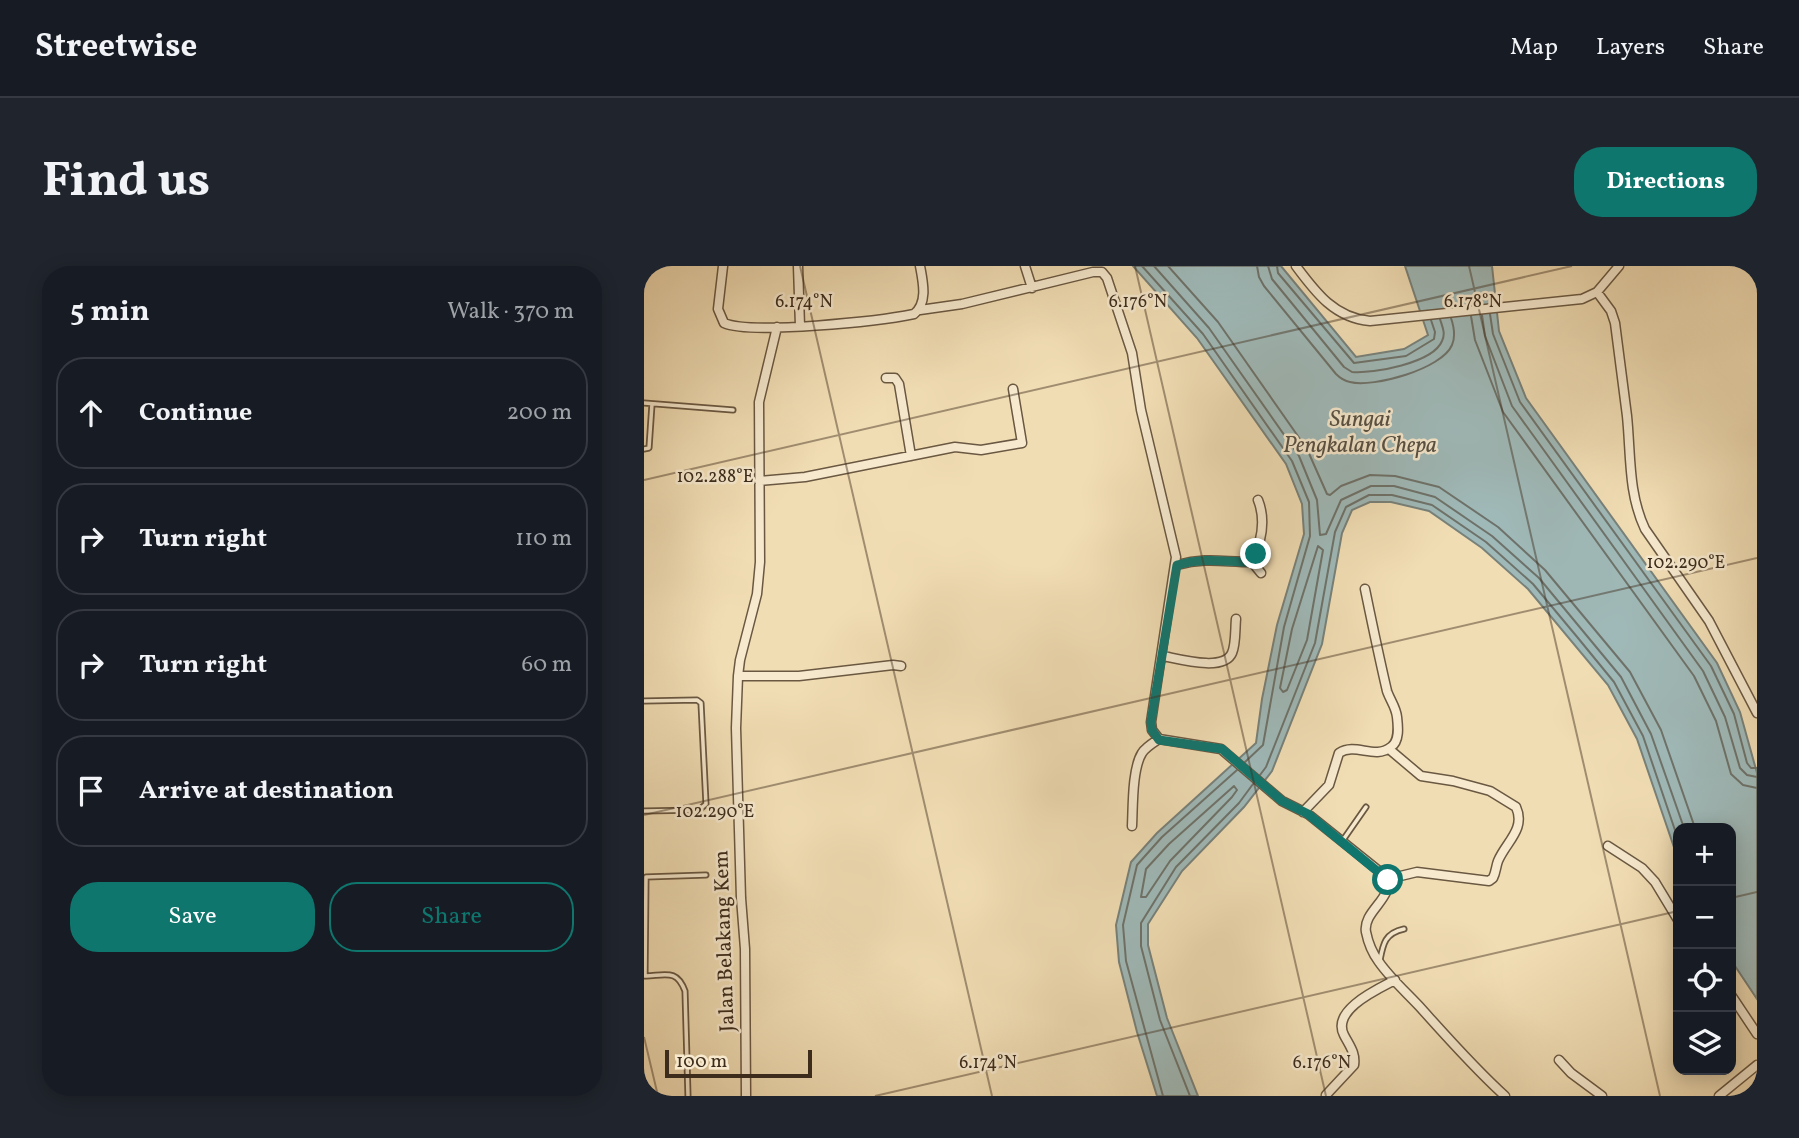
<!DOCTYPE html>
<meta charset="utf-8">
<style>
:root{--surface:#171b24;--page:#20242c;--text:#f1f3f6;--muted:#9ea1a6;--line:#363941;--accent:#0f766e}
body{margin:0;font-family:Vollkorn,serif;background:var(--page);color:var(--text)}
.controls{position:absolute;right:21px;bottom:21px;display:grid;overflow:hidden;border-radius:14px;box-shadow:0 4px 18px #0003}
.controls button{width:63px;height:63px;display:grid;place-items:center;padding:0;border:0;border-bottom:2px solid var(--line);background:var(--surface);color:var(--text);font:35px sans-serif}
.scale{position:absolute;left:21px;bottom:18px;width:147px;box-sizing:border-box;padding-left:7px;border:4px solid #3d2c1c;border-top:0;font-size:19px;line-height:24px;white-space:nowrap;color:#3d2c1c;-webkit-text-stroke:5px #f6e9ce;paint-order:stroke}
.stop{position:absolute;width:21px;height:21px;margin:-16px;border:5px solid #0f766e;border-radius:50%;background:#fff}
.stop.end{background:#0f766e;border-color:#fff;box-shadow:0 2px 7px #0008}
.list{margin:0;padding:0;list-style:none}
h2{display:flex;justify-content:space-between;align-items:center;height:91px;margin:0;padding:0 28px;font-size:30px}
h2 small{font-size:23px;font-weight:400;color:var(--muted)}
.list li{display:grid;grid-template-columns:46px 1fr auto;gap:21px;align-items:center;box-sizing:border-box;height:112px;margin:0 14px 14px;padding:0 14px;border:2px solid var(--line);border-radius:28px}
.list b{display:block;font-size:26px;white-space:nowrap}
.list em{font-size:23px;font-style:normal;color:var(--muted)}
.actions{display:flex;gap:14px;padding:21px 28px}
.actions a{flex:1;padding:16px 0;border:2px solid var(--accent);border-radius:28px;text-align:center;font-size:24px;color:var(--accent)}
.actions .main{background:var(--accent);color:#fff}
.icon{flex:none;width:38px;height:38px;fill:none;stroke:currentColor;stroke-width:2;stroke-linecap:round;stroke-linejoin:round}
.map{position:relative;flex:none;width:1113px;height:830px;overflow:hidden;border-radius:28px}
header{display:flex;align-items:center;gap:42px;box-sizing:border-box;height:98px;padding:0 35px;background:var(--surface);border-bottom:2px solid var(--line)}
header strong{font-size:33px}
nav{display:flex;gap:38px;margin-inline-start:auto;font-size:24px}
.intro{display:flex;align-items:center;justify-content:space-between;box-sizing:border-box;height:168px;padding:0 42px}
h1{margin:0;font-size:49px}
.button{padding:18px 32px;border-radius:28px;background:var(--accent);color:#fff;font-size:24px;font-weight:700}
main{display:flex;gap:42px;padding:0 42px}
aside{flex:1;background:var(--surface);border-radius:28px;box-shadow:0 4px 18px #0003}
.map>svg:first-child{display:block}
.water{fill:#9fb9b8;stroke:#78817a;stroke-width:2}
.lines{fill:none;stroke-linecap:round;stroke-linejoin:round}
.shore{stroke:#6e726a;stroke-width:2}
.lane-casing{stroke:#6a5842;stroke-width:7}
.street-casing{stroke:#6a5842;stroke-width:11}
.lane{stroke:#f6e9ce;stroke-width:3.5}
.street{stroke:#f6e9ce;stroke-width:8}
.route{stroke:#0f766e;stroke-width:9}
.ticks{fill:none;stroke:#3d2c1c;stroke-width:2;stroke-opacity:0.45}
.labels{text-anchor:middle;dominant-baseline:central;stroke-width:5;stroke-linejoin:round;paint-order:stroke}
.street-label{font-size:21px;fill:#3d2c1c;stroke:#f6e9ce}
.water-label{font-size:23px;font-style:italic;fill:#564f43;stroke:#f6e9ce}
.ticks-label{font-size:18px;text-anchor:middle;fill:#3d2c1c;stroke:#f6e9ce;stroke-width:5;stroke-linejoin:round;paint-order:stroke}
</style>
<header>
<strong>Streetwise</strong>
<nav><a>Map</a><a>Layers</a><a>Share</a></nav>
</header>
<div class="intro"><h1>Find us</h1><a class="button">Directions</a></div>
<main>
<aside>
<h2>5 min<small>Walk · 370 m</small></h2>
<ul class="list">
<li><svg class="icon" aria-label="ahead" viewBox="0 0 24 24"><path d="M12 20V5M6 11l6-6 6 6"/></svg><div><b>Continue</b></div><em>200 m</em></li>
<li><svg class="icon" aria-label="right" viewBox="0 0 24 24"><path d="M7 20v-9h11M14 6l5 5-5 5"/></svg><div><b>Turn right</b></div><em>110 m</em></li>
<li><svg class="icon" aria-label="right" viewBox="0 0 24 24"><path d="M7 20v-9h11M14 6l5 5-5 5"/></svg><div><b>Turn right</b></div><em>60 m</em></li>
<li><svg class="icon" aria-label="arrive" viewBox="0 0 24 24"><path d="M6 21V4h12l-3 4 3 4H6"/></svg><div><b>Arrive at destination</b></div></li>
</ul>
<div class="actions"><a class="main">Save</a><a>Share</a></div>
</aside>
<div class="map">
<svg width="1113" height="830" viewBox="0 0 1113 830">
<rect width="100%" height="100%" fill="#f1ddb4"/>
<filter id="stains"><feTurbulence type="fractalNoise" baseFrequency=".00286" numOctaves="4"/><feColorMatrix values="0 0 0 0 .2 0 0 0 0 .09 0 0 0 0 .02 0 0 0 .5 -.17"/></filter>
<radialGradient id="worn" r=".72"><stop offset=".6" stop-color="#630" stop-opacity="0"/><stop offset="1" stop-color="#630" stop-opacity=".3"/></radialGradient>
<path class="water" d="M489,0H637L712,91L760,83L784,69L761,0H848L855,65L882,132L1073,397L1096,446L1113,507V733L1087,694V562H1034V593L993,473L964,419L884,323L838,282L785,245L747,236H726L708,244L698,267L678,378L628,505L600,541L538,605L504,658V679L523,752L554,830H513L493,766L475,696L472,659L487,596L513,567L612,477L618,433L633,359L660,268L658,238L642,198L553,72Z"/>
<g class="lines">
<path class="shore" d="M498,0L559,68L648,195L665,236L666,270L640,361L619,479L601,496
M510,0L565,62L655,190L673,234L676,269L682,268L697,234L727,220H750L791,231L848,270L895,312L977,411L1007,468L1040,562
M524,0L574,56L663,183L683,228L686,229L697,220L726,209L751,210L795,221L854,261L901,304L986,406L1017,464L1051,562
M613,0L615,11L620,20L692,108C696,112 700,115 706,116C729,122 798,103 808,79C812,70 810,61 807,52
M624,0L628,13L700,101L708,106C729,108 789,97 798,75C802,67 798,60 796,53
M633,0L634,7L710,97L762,90L790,73L791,66L787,54
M846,48L849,68L876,136L1067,400L1090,448L1103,497L1107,502H1113
M838,49L841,70L868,140L1059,405L1081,451L1096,502L1103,509L1113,511
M827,50L831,74L859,146L1050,410L1072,455L1087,508L1099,519L1113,522
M674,280L679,284L663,374L643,424L639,426L636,422L648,363Z
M616,509L622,501L671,377L691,266L702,241L725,229H748L788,239L842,276L889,318L934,372L970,416L999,470L1034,573
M590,520L593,524L588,531L526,595L502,631H497L502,603L525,578Z
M519,830L482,695L479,659L493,599L518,571L593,504
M546,830L516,754L497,680V657L532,601L595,537L609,518"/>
<defs>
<path id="lane" d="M0,137L89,144
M0,183L5,182L8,138
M0,435L53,434L57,437L62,538L55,544L0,545
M699,574L722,541
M736,694C739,678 741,667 760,663
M1,710L2,611L62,609
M2,710C22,709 33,703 41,725L44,830"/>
<path id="street" d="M79,0L74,43L80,57C107,69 236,55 270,48C284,37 279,16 276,0
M154,0L156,60
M381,0L388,22
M652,0C672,27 691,52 726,55L938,33L953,26L975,0
M953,26L967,45L971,57C975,88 979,119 983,150C987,189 984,227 1001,263L1065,355L1113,447
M276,44L318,38L449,6H458L463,12L488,87L497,144L532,291L507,456L508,464L515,473L577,483L638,535L664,548L740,609C755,630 718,644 722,666C724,676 729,688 735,696C746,712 762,726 775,740C803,771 830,802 861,830
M242,112H251L255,118L267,190
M115,215L161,211L311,181L337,184L378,177L369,123
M608,296C617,277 622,254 614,234
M533,299C563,291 579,296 608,296L617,307
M519,390C535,393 580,406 588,387C592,378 591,363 592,353
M94,410H155L249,399L257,400
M659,546L685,519L695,487C712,476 730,494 747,481C756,475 754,460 753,451C752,441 746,434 743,425C735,391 728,357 721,323
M488,560C489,541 488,503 498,487C502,481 509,477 515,473
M964,580L998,602L1011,616L1034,654
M744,613L773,606L845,615L849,612C852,606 852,600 854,595C862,576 882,563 872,541L846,525L809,515L777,510L745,483
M1087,729L1113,768
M915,794L927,807L958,830
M682,829L710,799C712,787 705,779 700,769C687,744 734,723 751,714
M102,830L101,683L97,632L92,462L94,410L96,394L113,328L116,296L115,136L133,61
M1075,830L1113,799"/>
</defs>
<use href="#lane" class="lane-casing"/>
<use href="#street" class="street-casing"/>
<use href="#lane" class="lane"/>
<use href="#street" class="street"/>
</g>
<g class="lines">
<path class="route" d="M612,288L608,296C579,296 563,291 533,299L507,456L508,464L515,474L578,483L638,535L664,548L744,614"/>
</g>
<path class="ticks" d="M156,0L348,830M491,0L682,830M825,0L1016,830M0,214L928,0M0,549L1113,292M1087,632L1113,626M0,771L14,830M231,830L1034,645"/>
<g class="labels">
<g class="street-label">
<text transform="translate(81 675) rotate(-92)">Jalan Belakang Kem</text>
</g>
<g class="water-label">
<text x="716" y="154">Sungai<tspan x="716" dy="26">Pengkalan Chepa</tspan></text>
</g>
</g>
<g class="ticks-label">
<text x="160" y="41">6.174°N</text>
<text x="494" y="41">6.176°N</text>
<text x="829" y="41">6.178°N</text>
<text x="71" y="216">102.288°E</text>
<text x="1042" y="302">102.290°E</text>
<text x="71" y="551">102.290°E</text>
<text x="344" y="802">6.174°N</text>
<text x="678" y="802">6.176°N</text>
</g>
<rect width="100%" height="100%" filter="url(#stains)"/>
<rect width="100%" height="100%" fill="url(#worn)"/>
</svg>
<div class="controls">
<button>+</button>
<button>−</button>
<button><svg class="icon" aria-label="locate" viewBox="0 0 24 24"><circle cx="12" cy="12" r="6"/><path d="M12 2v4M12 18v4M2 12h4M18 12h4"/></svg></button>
<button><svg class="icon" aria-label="layers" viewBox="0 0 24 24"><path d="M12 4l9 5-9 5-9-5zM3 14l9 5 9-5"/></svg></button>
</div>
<div class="scale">100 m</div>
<div class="stop" style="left:744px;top:614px"></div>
<div class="stop end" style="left:612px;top:288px"></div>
</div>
</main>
